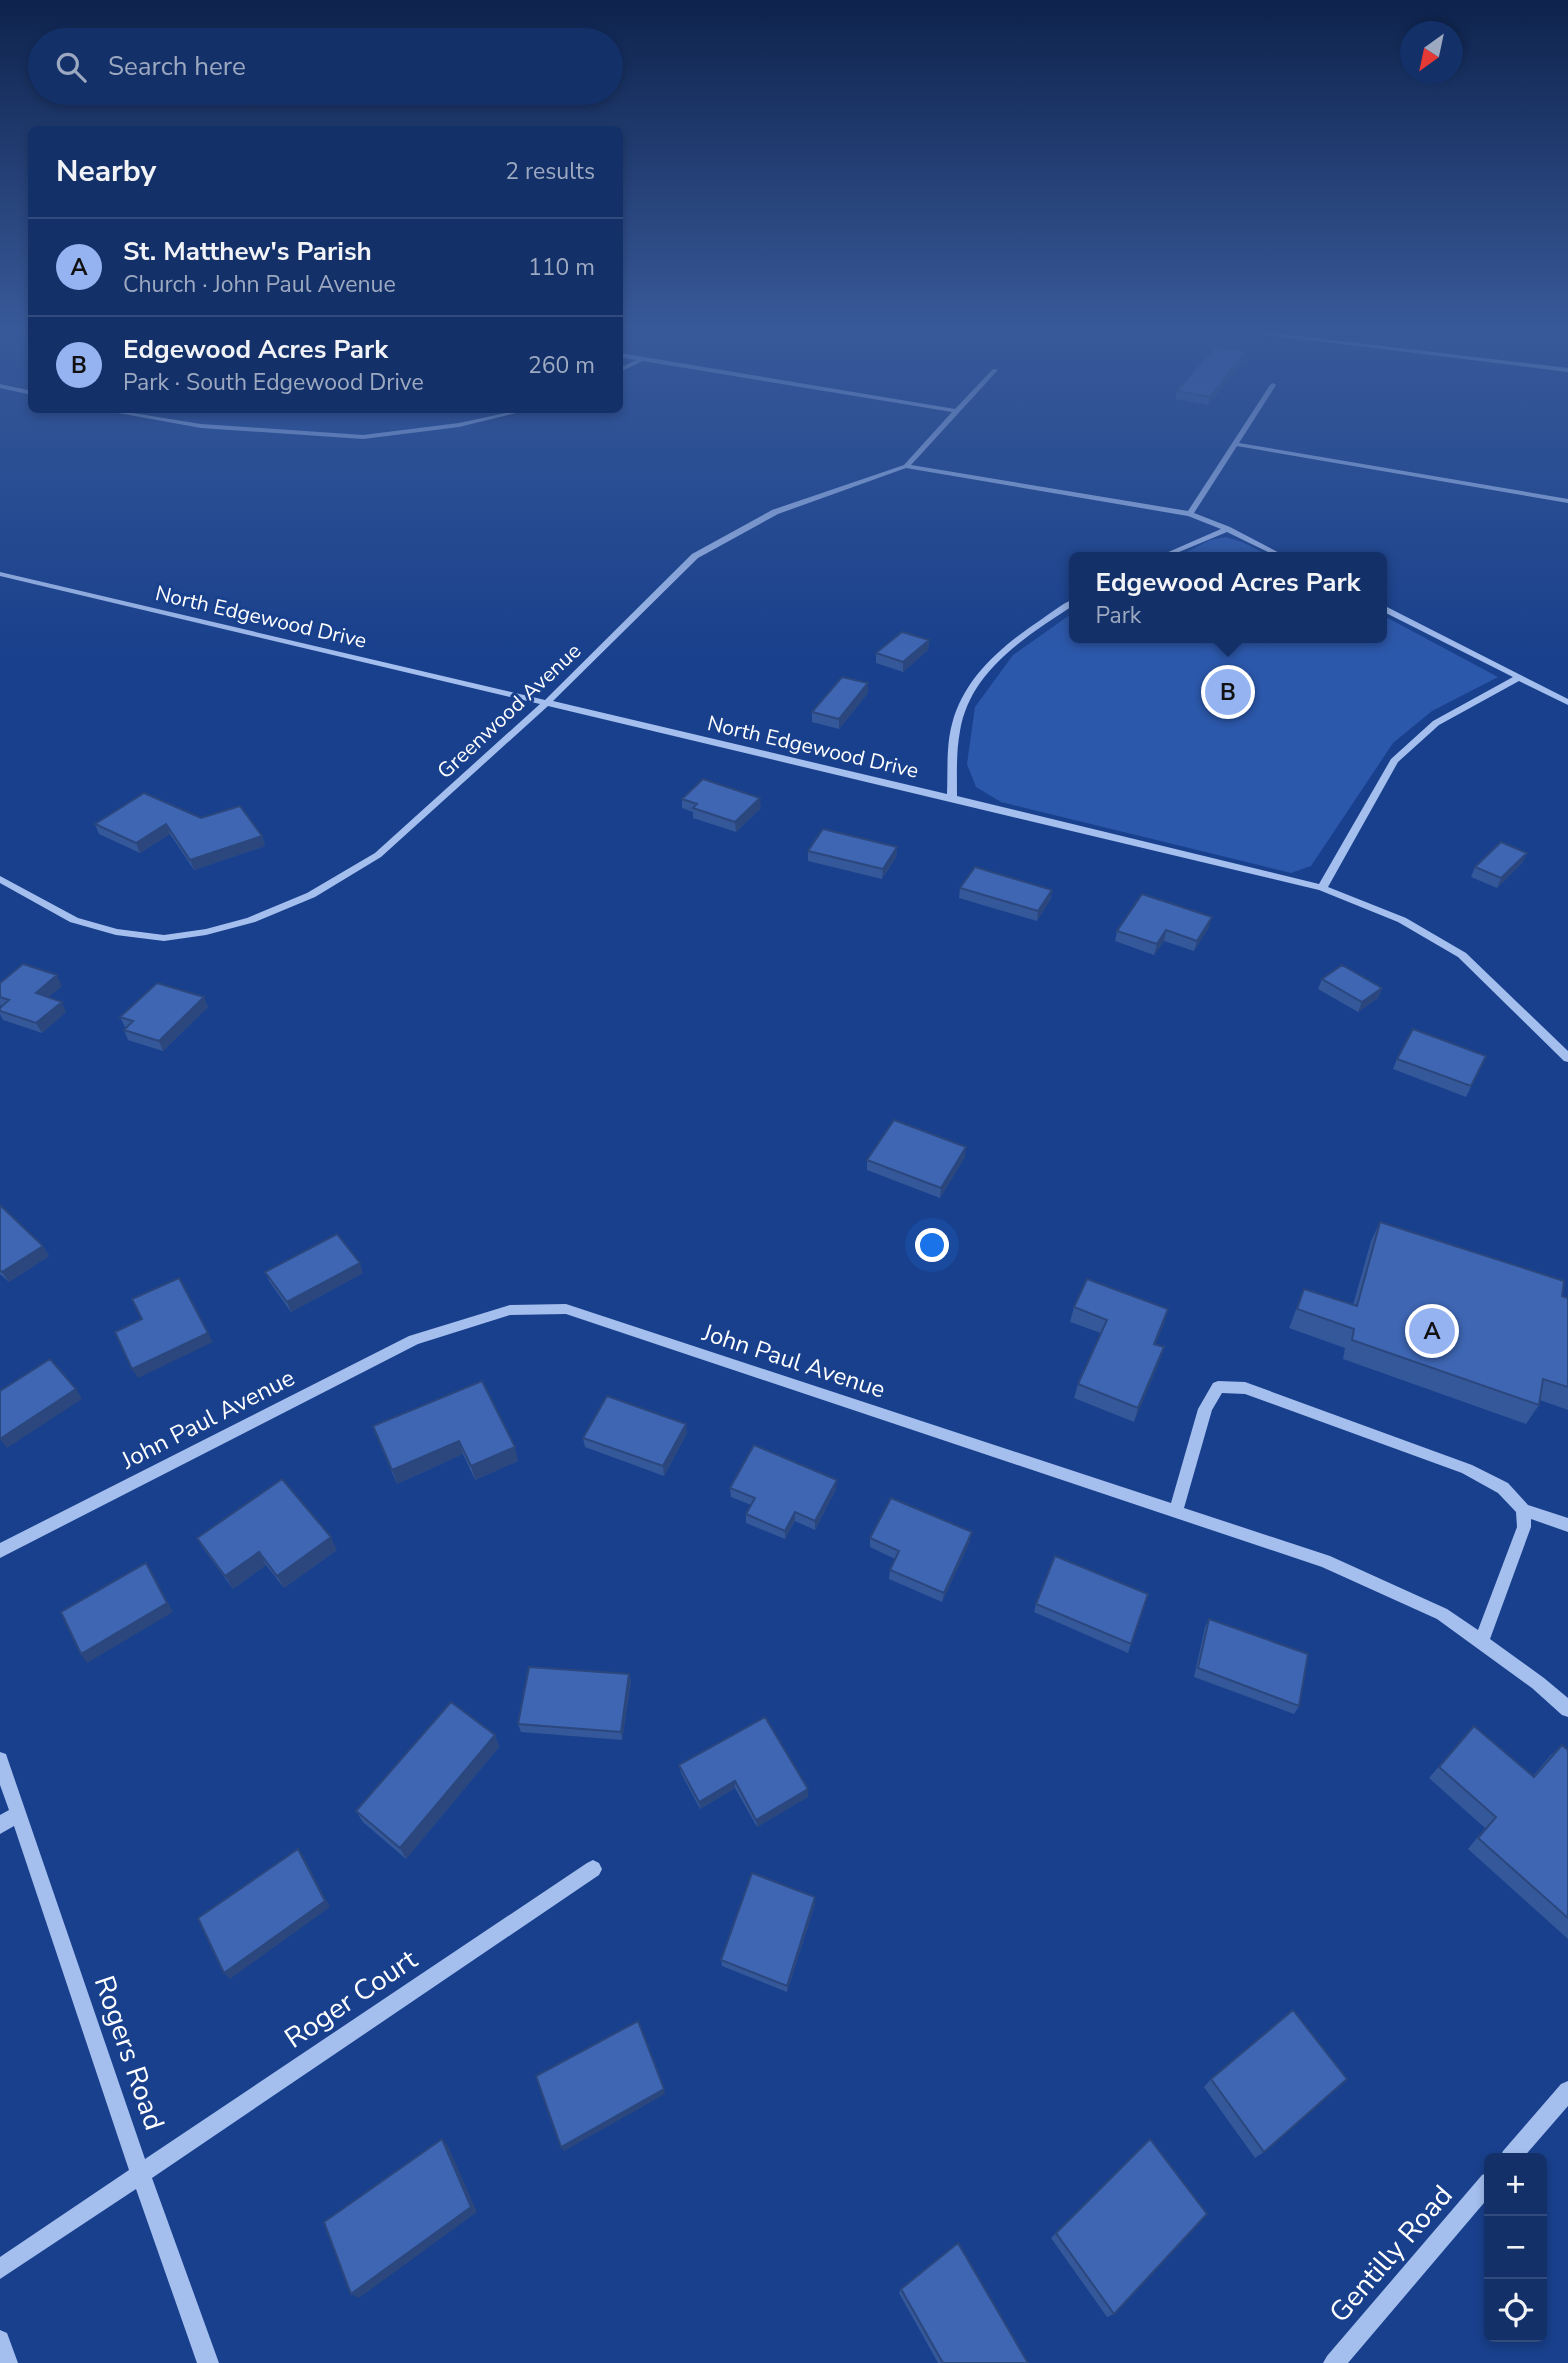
<!DOCTYPE html>
<meta charset="utf-8">
<style>
:root{--surface:#133069;--page:#203c71;--text:#f1f3f6;--muted:#9da9c0;--line:#324b7d;--accent:#95b2f1}
body{margin:0;font-family:"Nunito Sans",sans-serif;background:var(--page);color:var(--text)}
.controls{position:absolute;right:21px;bottom:21px;display:grid;overflow:hidden;border-radius:10px;box-shadow:0 4px 10px #0003}
.controls button{width:63px;height:63px;display:grid;place-items:center;padding:0;border:0;border-bottom:2px solid var(--line);background:var(--surface);color:var(--text);font:35px sans-serif}
.compass{position:absolute;left:1400px;top:21px;width:63px;height:63px;border-radius:50%;background:var(--surface);box-shadow:0 4px 10px #0003;rotate:213deg}
.you{position:absolute;left:933px;top:1246px;width:24px;height:24px;margin:-18px;border:5px solid #fff;border-radius:50%;background:#1a73e8;box-shadow:0 0 0 10px #1a73e833}
.badge{display:grid;place-items:center;width:46px;height:46px;border-radius:50%;background:var(--accent);color:#111;font-size:23px;font-weight:700}
.pin{position:absolute;translate:-50% -50%;border:4px solid #fff;box-shadow:0 2px 7px #0006}
.popup{position:absolute;left:1069px;top:552px;width:318px;height:91px;box-sizing:border-box;display:grid;place-content:center;border-radius:10px;background:var(--surface);filter:drop-shadow(0 2px 5px #0005);font-size:23px;white-space:nowrap;color:var(--muted)}
.popup b{font-size:26px;color:var(--text)}
.popup::after{content:'';position:absolute;left:50%;top:100%;margin-left:-14px;border:14px solid transparent;border-top-color:var(--surface)}
.list{margin:0;padding:0;list-style:none}
h2{display:flex;justify-content:space-between;align-items:center;height:91px;margin:0;padding:0 28px;font-size:30px}
h2 small{font-size:23px;font-weight:400;color:var(--muted)}
.list li{display:grid;grid-template-columns:46px 1fr auto;gap:21px;align-items:center;box-sizing:border-box;height:98px;padding:0 28px;border-top:2px solid var(--line)}
.list b{display:block;font-size:26px;white-space:nowrap}
.list p{margin:0;font-size:23px;white-space:nowrap;color:var(--muted)}
.list em{font-size:23px;font-style:normal;color:var(--muted)}
.icon{flex:none;width:38px;height:38px;fill:none;stroke:currentColor;stroke-width:2;stroke-linecap:round;stroke-linejoin:round}
.map{position:relative;flex:none;width:1568px;height:2363px;overflow:hidden}
.search{position:absolute;background:var(--surface);box-shadow:0 4px 10px #0003;left:28px;top:28px;width:595px;height:77px;display:flex;align-items:center;gap:18px;box-sizing:border-box;padding:0 24px;border-radius:38px;color:var(--muted);font-size:26px}
.panel{position:absolute;background:var(--surface);box-shadow:0 4px 10px #0003;left:28px;top:126px;width:595px;height:287px;border-radius:10px}
.map>svg:first-child{display:block}
.green{fill:#2c58ab}
.lines{fill:none;stroke-linecap:round;stroke-linejoin:round}
.minor{fill:#a4beee;fill-rule:evenodd}
.wall{fill:#35589a}
.shaded-wall{fill:#2b477d}
.building{fill:#3e66b3;stroke:#2b477d;stroke-width:2}
.labels{text-anchor:middle;dominant-baseline:central;stroke-width:6;stroke-linejoin:round;paint-order:stroke}
.far-street-label{font-size:21px;fill:#fff;stroke:#19408c}
.street-label{font-size:24px;fill:#fff;stroke:#19408c}
.near-street-label{font-size:28px;fill:#fff;stroke:#19408c}
</style>
<div class="map">
<svg width="1568" height="2363" viewBox="0 0 1568 2363">
<rect width="100%" height="100%" fill="#19408c"/>
<path class="green" d="M1226,537L1242,542L1272,557H1177L1210,540Z
M1074,612V638H1382V615L1498,677L1432,711L1393,743L1311,866L1291,873L1001,802L976,787L967,764L975,707L1013,655Z"/>
<g class="lines">
<path class="minor" d="M1210,328H1232L1568,368V372Z
M620,353L955,409L993,369H997V371L911,465L1188,511L1270,385L1273,383L1276,385L1239,443L1568,499V503L1237,446L1194,513L1230,527L1287,557H1278L1227,532L1167,557H1157L1221,529L1188,516L906,468L778,514L698,558L553,701L947,794C948,771 946,746 952,724C964,677 1003,645 1042,619C1052,612 1063,603 1074,599V605C1027,636 970,670 960,731C956,752 957,774 957,796L1319,884L1391,759L1433,721L1513,677L1382,611V606H1385L1568,699V705L1519,681L1439,725L1398,762L1328,887L1406,918L1466,953L1568,1051V1062L1564,1061L1458,957L1398,922L1319,890L548,706L381,857L315,897L255,922L206,935L164,941L116,935L70,922L0,883V876L78,918L117,929L164,935L206,929L247,918L307,893L375,853L540,704L0,576V572L545,700L692,554L772,510L904,465L952,412L643,361L620,372V368L636,360L620,357Z
M0,384L32,391V395L0,388Z
M102,410H114L201,424L363,435L459,423L519,410H528L459,427L363,439L201,428Z
M566,1304L1171,1503L1198,1409L1213,1383L1218,1381L1245,1382L1472,1465L1508,1483L1528,1505L1568,1518V1532L1531,1519V1527L1490,1639L1544,1678L1568,1698V1717L1562,1715L1532,1688L1437,1619L1322,1567L566,1314L510,1315L418,1344L0,1558V1543L409,1336L510,1305ZM1222,1393L1245,1394L1462,1473L1498,1493L1516,1512L1517,1527L1478,1630L1447,1609L1330,1556L1184,1508L1212,1410Z
M0,1752L6,1754L8,1760L145,2159L587,1863L593,1860L599,1863L602,1869L599,1875L152,2178L219,2363H197L136,2189L0,2279V2257L129,2170L14,1826L0,1834V1815L9,1810L0,1785Z
M1568,2081V2106L1523,2158H1500L1503,2151L1561,2084Z
M1489,2172V2197L1348,2363H1323L1327,2356L1482,2175Z
M0,2330L7,2333L18,2363H0Z"/>
</g>
<path class="wall" d="M1397,328H1439L1437,333Z
M1462,328H1521L1516,339L1461,332Z
M1247,351L1246,359L1208,405L1175,399L1177,391Z
M929,640L928,650L903,672L876,663V653Z
M868,693L839,729L812,722V712Z
M682,799L761,808L736,832L693,818V812L682,808Z
M201,818L262,836L265,846L194,870L170,834L140,853L99,834L95,824Z
M897,847L896,857L882,879L808,861V851Z
M1527,853L1522,863L1497,888L1471,877L1475,867Z
M960,888L1052,890L1050,900L1037,921L959,898Z
M1209,927L1194,951L1164,941L1154,955L1115,941L1117,931Z
M1322,979L1382,988L1378,998L1358,1012L1318,989Z
M0,983L62,986L48,997L66,1012L42,1033L3,1020L0,1014V1008L2,1006L0,1005Z
M208,1007L163,1051L128,1040L124,1030L126,1027H125L120,1017Z
M1486,1056L1466,1097L1393,1069L1397,1059Z
M965,1157L940,1198L867,1170V1160Z
M0,1205L43,1246L49,1256L9,1282L0,1274Z
M1380,1222L1568,1298V1410L1540,1400L1539,1405L1526,1424L1343,1359L1345,1348L1289,1328L1304,1289L1353,1305L1371,1241Z
M265,1272L363,1273L291,1312L269,1281Z
M1074,1307L1168,1309L1155,1344L1164,1347L1159,1362L1134,1422L1074,1398L1078,1384L1101,1333L1070,1322Z
M482,1381L518,1461L475,1480L463,1454L397,1484L378,1440Z
M687,1433L664,1476L585,1447L583,1438Z
M730,1488L836,1489L815,1530L795,1521L785,1539L746,1523V1514L751,1505L731,1497Z
M197,1538L337,1550L284,1588L266,1565L233,1589L205,1551Z
M870,1538L970,1541L942,1602L889,1579L890,1570L895,1559L870,1547Z
M1036,1604L1131,1644L1128,1653L1034,1612Z
M1209,1619L1299,1706L1294,1714L1194,1677L1205,1627Z
M629,1674L631,1682L622,1740L521,1732L518,1724Z
M1474,1726L1533,1776L1550,1756L1562,1745L1568,1750V1939L1468,1849L1485,1828L1429,1778Z
M495,1735L499,1747L406,1859L363,1822L356,1811Z
M679,1765L808,1797L757,1827L735,1788L700,1809L681,1773Z
M815,1904L787,1992L722,1966L721,1960Z
M1211,2079L1264,2152L1255,2158L1204,2087Z
M1150,2139L1114,2314L1107,2317L1051,2238Z
M901,2289L1028,2363H938L899,2293Z"/>
<path class="shaded-wall" d="M1247,351L1246,359L1208,405L1210,397Z
M929,640L928,650L903,672V662Z
M868,683V693L839,729V719Z
M760,798L761,808L736,832L735,822Z
M166,824L170,834L140,853L136,843Z
M262,836L265,846L194,870L190,860Z
M897,847L896,857L882,879L883,869Z
M1527,853L1522,863L1497,888L1501,878Z
M1052,890L1050,900L1037,921L1038,911Z
M1212,917L1209,927L1194,951L1197,941Z
M1166,930L1164,941L1154,955L1157,944Z
M57,975L62,986L41,1003L36,993Z
M1382,988L1378,998L1358,1012L1362,1002Z
M204,997L208,1007L163,1051L159,1041Z
M62,1002L66,1012L42,1033L36,1023Z
M966,1147L965,1157L940,1198L941,1188Z
M43,1246L49,1256L9,1282L2,1272Z
M360,1263L363,1273L291,1312L287,1302Z
M1168,1309L1164,1324L1150,1358L1154,1344Z
M208,1333L213,1342L138,1378L132,1369Z
M1164,1347L1159,1362L1134,1422L1138,1408Z
M76,1389L82,1399L7,1448L0,1439Z
M686,1424L687,1433L664,1476L663,1466Z
M459,1441L463,1454L397,1484L392,1470Z
M515,1447L518,1461L475,1480L471,1466Z
M837,1480L836,1489L815,1530V1521Z
M795,1512V1521L785,1539V1531Z
M972,1532L970,1541L942,1602L944,1593Z
M331,1537L337,1550L284,1588L277,1576Z
M259,1552L266,1565L233,1589L225,1576Z
M146,1563L152,1572L173,1612L87,1663L81,1654Z
M629,1674L631,1682L622,1740L621,1732Z
M495,1735L499,1747L406,1859L400,1848Z
M735,1781V1788L700,1809L699,1802Z
M808,1789V1797L757,1827L756,1820Z
M298,1849L303,1856L330,1907L230,1979L224,1973Z
M815,1897V1904L787,1992V1986Z
M664,2089L665,2094L564,2151L561,2147Z
M442,2139L448,2146L477,2212L359,2298L351,2294Z"/>
<path class="building" d="M1488,328H1520L1518,332Z
M1215,346L1247,351L1210,397L1177,391Z
M902,632L929,640L903,662L876,653Z
M842,677L868,683L839,719L812,712Z
M703,779L760,798L735,822L693,808L697,804L682,799Z
M144,793L201,818L240,806L262,836L190,860L166,824L136,843L95,824Z
M823,829L897,847L883,869L808,851Z
M1501,842L1527,853L1501,878L1475,867Z
M975,867L1052,890L1038,911L960,888Z
M1142,894L1212,917L1197,941L1166,930L1157,944L1117,931Z
M23,964L57,975L36,993L62,1002L36,1023L0,1011V1008L9,1000L0,997V983Z
M1342,965L1382,988L1362,1002L1322,979Z
M157,983L204,997L159,1041L124,1030L133,1021L120,1017Z
M1413,1029L1486,1056L1471,1086L1397,1059Z
M894,1120L966,1147L941,1188L867,1160Z
M0,1205L43,1246L2,1272L0,1270Z
M1380,1222L1564,1281L1562,1296L1568,1298V1387L1543,1379L1539,1405L1352,1340L1354,1329L1297,1309L1304,1289L1357,1306Z
M337,1234L360,1263L287,1302L265,1272Z
M179,1278L208,1333L132,1369L115,1332L142,1319L132,1299Z
M1087,1279L1168,1309L1154,1344L1164,1347L1138,1408L1078,1384L1107,1320L1074,1307Z
M50,1359L76,1389L0,1439V1391Z
M482,1381L515,1447L471,1466L459,1441L392,1470L373,1426Z
M607,1396L686,1424L663,1466L583,1438Z
M754,1445L837,1480L815,1521L795,1512L785,1531L746,1514L755,1498L730,1488Z
M282,1479L331,1537L277,1576L259,1552L225,1576L197,1538Z
M891,1498L972,1532L944,1593L890,1570L899,1551L870,1538Z
M1055,1556L1148,1594L1131,1644L1036,1604Z
M146,1563L167,1603L81,1654L61,1612Z
M1209,1619L1308,1654L1299,1706L1198,1668Z
M529,1667L629,1674L621,1732L518,1724Z
M451,1702L495,1735L400,1848L356,1811Z
M765,1717L808,1789L756,1820L735,1781L699,1802L679,1765Z
M1474,1726L1534,1777L1562,1745L1568,1750V1918L1478,1838L1496,1817L1439,1767Z
M298,1849L325,1901L224,1973L198,1918Z
M752,1873L815,1897L787,1986L721,1960Z
M1293,2010L1347,2079L1264,2152L1211,2079Z
M638,2021L664,2089L561,2147L536,2076Z
M442,2139L471,2207L351,2294L324,2222Z
M1150,2139L1207,2214L1114,2314L1056,2233Z
M958,2243L1028,2363H943L901,2289Z"/>
<linearGradient id="sky" x2="0" y2="1"><stop stop-color="#0e234d"/><stop offset="0.5" stop-color="#385999"/><stop offset="1" stop-color="#385999" stop-opacity="0"/></linearGradient>
<rect width="1568" height="659" fill="url(#sky)"/>
<g class="labels">
<g class="far-street-label">
<text transform="translate(261 617) rotate(13)">North Edgewood Drive</text>
<text transform="translate(509 711) rotate(-43)">Greenwood Avenue</text>
<text transform="translate(813 747) rotate(13)">North Edgewood Drive</text>
</g>
<g class="street-label">
<text transform="translate(794 1361) rotate(18)">John Paul Avenue</text>
<text transform="translate(208 1419) rotate(-27)">John Paul Avenue</text>
</g>
<g class="near-street-label">
<text transform="translate(351 1999) rotate(-34)">Roger Court</text>
<text transform="translate(129 2053) rotate(71)">Rogers Road</text>
<text transform="translate(1391 2254) rotate(-49)">Gentilly Road</text>
</g>
</g>
</svg>
<div class="controls">
<button>+</button>
<button>−</button>
<button><svg class="icon" aria-label="locate" viewBox="0 0 24 24"><circle cx="12" cy="12" r="6"/><path d="M12 2v4M12 18v4M2 12h4M18 12h4"/></svg></button>
</div>
<svg class="compass" viewBox="-18 -18 36 36"><path d="M0-13l5 13h-10z" fill="#e53935"/><path d="M0 13l5-13h-10z" fill="#9da9c0"/></svg>
<div class="you"></div>
<div class="pin badge" style="left:1432px;top:1331px">A</div>
<div class="pin badge" style="left:1228px;top:692px">B</div>
<div class="popup"><b>Edgewood Acres Park</b>Park</div>
<div class="search"><svg class="icon" aria-label="search" viewBox="0 0 24 24"><circle cx="10" cy="10" r="6"/><path d="M15 15l6 6"/></svg>Search here</div>
<section class="panel">
<h2>Nearby<small>2 results</small></h2>
<ul class="list">
<li><span class="badge">A</span><div><b>St. Matthew's Parish</b><p>Church · John Paul Avenue</p></div><em>110 m</em></li>
<li><span class="badge">B</span><div><b>Edgewood Acres Park</b><p>Park · South Edgewood Drive</p></div><em>260 m</em></li>
</ul>
</section>
</div>
